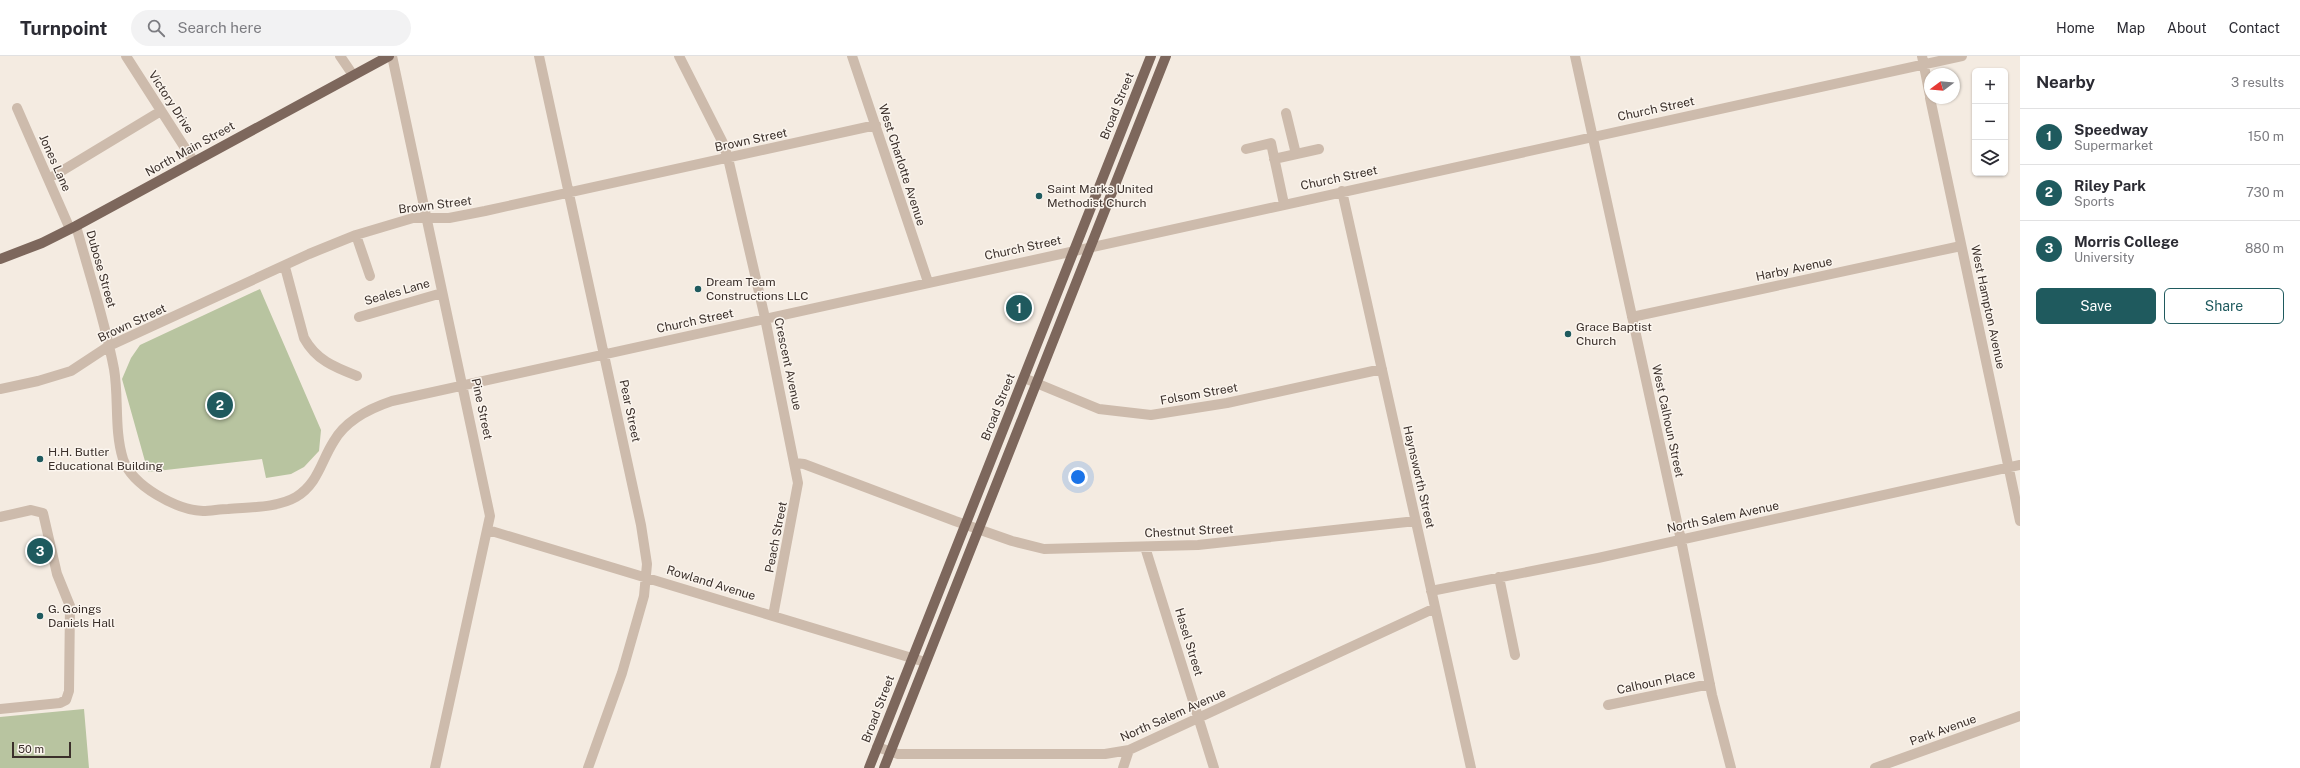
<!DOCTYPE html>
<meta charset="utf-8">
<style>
:root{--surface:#fff;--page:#f2f2f3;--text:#2b2b33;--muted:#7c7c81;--line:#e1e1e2;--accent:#1f5a5e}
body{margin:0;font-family:"Public Sans",sans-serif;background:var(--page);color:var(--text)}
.controls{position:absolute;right:12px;top:12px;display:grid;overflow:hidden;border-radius:6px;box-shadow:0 1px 3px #0004}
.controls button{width:36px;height:36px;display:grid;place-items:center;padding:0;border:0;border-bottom:1px solid var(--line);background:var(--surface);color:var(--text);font:20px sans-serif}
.compass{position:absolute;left:1924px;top:12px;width:36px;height:36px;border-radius:50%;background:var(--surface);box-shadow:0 1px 3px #0004;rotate:254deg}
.scale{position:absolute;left:12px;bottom:10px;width:59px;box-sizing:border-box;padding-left:4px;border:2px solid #3b302b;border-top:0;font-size:11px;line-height:14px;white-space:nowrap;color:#3b302b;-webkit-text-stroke:3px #fbf5ee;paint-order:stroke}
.you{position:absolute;left:1078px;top:421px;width:14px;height:14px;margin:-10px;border:3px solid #fff;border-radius:50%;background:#1a73e8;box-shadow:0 0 0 6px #1a73e833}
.badge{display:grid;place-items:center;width:26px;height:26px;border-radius:50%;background:var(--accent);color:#fff;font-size:13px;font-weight:700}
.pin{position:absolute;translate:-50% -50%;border:2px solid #fff;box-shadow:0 1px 4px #0006}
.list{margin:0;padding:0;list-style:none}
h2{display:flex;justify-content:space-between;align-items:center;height:52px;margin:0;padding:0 16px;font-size:17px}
h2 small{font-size:13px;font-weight:400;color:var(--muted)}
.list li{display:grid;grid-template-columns:26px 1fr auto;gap:12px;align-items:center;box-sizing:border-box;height:56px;padding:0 16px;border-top:1px solid var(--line)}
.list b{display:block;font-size:15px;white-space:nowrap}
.list p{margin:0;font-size:13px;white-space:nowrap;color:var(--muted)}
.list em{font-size:13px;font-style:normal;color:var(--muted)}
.actions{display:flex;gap:8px;padding:12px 16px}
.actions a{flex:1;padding:9px 0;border:1px solid var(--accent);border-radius:6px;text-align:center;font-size:14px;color:var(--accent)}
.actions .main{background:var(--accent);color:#fff}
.icon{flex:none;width:22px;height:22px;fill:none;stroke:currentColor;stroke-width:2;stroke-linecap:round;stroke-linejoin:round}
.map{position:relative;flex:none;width:2020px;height:712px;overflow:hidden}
header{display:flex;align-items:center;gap:24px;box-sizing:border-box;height:56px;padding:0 20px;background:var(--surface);border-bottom:1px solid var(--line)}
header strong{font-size:19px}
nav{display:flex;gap:22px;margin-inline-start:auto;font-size:14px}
.search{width:280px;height:36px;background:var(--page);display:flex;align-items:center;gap:10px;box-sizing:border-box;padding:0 14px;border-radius:22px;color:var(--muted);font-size:15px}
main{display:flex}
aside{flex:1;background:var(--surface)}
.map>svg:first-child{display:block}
.green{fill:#b8c4a0}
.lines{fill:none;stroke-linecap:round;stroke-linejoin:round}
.minor{stroke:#cdbbac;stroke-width:10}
.major{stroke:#7d675c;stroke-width:10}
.poi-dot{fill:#1f5a5e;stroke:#fbf5ee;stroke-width:1.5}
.labels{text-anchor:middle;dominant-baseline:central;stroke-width:3;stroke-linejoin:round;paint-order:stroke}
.street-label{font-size:12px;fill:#3b302b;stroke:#fbf5ee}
.poi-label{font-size:12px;fill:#3b302b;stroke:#fbf5ee;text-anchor:start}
</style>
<header>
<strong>Turnpoint</strong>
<div class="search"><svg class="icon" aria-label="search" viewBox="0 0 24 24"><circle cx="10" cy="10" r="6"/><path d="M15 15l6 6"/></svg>Search here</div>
<nav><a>Home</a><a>Map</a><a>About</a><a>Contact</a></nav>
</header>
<main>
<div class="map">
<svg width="2020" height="712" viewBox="0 0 2020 712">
<rect width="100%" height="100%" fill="#f4ebe1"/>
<path class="green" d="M260,233L321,374L319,395L304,411L291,418L266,422L262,403L148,416L122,323L131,302L140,289Z
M84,653L89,712H0V661Z"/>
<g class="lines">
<path class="minor" d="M126,0L194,106
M340,0L353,19
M392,0L490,460L435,712
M539,0L641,469L647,508L644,540L622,617L588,712
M679,0L722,85L728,102L765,262L798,427L773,560
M852,0L928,226
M1575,0L1681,484L1712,639L1731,712
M1922,0L1930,40
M1930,42L2020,465
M17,52L70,173
M1286,57L1296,98
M1246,93L1271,87L1284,148
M1274,103L1319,93
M55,119L161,55
M1342,135L1471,712
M76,170C89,217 105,265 114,313C119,342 114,374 123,403C132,430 177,454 203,455C211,455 220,453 228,453C249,451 277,452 296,441C318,428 321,405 334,385C346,364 371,352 392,345L1962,0
M356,179L370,220
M285,211L304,282C316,304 334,311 357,320
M359,261L442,237
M1632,261L1961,190
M1024,322L1099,353L1151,359L1227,347L1382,313
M0,333L38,325L71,315L109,290L309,198L356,179L413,162H449L485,155L876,69
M795,407L804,408L955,465L1012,485L1044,493L1198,489L1416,465
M0,461L31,454L43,457L57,518L70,550L69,635L66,644L60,647L0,653
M488,474L925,606
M1145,491L1214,712
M1499,521L1515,599
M1431,535L1598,502L2020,409
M1608,649L1710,628
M877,691L898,698H1105L1129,694L1435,552
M1123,712L1129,694
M1875,712L2020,660"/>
<path class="major" d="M0,203L42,187L76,170L389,0
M869,712L1151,0
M884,712L1166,0"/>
</g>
<g class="poi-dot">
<circle cx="1039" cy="140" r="4"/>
<circle cx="698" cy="233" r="4"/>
<circle cx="1568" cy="278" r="4"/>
<circle cx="40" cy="403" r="4"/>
<circle cx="40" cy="560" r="4"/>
</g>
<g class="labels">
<g class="street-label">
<text transform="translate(171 46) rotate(57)">Victory Drive</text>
<text transform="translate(1117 50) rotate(-68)">Broad Street</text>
<text transform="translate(1656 53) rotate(-12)">Church Street</text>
<text transform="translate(751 84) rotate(-12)">Brown Street</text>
<text transform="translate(190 93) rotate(-29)">North Main Street</text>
<text transform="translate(55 107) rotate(66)">Jones Lane</text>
<text transform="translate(902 109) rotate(72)">West Charlotte Avenue</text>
<text transform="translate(1339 122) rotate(-12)">Church Street</text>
<text transform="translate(435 149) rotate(-7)">Brown Street</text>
<text transform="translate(1023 192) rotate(-12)">Church Street</text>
<text transform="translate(101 213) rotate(74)">Dubose Street</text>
<text transform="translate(1794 213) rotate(-12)">Harby Avenue</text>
<text transform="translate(397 236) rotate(-16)">Seales Lane</text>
<text transform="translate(1988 251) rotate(78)">West Hampton Avenue</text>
<text transform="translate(695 265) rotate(-12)">Church Street</text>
<text transform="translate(132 267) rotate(-25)">Brown Street</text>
<text transform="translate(788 308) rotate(78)">Crescent Avenue</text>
<text transform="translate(1199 338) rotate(-10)">Folsom Street</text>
<text transform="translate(998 351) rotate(-68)">Broad Street</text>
<text transform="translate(482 353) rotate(78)">Pine Street</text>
<text transform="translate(630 355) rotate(78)">Pear Street</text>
<text transform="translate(1668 365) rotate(78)">West Calhoun Street</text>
<text transform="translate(1419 421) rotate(77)">Haynsworth Street</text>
<text transform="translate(1723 461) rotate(-12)">North Salem Avenue</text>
<text transform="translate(1189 475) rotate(-3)">Chestnut Street</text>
<text transform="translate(776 481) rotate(-79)">Peach Street</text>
<text transform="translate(711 527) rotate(17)">Rowland Avenue</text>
<text transform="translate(1189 586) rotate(73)">Hasel Street</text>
<text transform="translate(1656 626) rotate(-12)">Calhoun Place</text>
<text transform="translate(878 653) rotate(-69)">Broad Street</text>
<text transform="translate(1173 659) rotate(-24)">North Salem Avenue</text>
<text transform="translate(1943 674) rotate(-20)">Park Avenue</text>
</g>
<g class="poi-label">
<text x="1047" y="133">Saint Marks United<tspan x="1047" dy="14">Methodist Church</tspan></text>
<text x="706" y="226">Dream Team<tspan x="706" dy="14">Constructions LLC</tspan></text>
<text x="1576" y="271">Grace Baptist<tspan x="1576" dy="14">Church</tspan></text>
<text x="48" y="396">H.H. Butler<tspan x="48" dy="14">Educational Building</tspan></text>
<text x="48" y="553">G. Goings<tspan x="48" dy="14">Daniels Hall</tspan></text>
</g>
</g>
</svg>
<div class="controls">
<button>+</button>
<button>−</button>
<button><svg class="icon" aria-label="layers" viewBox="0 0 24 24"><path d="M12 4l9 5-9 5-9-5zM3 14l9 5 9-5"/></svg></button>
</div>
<svg class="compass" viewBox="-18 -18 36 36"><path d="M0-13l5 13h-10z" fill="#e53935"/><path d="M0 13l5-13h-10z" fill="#7c7c81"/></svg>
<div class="scale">50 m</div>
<div class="you"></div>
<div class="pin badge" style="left:1019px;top:252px">1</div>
<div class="pin badge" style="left:220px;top:349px">2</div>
<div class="pin badge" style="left:40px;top:495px">3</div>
</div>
<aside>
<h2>Nearby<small>3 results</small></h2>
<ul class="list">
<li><span class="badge">1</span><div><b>Speedway</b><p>Supermarket</p></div><em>150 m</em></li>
<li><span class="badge">2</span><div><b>Riley Park</b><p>Sports</p></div><em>730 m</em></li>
<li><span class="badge">3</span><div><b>Morris College</b><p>University</p></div><em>880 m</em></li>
</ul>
<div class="actions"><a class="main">Save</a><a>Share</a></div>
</aside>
</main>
